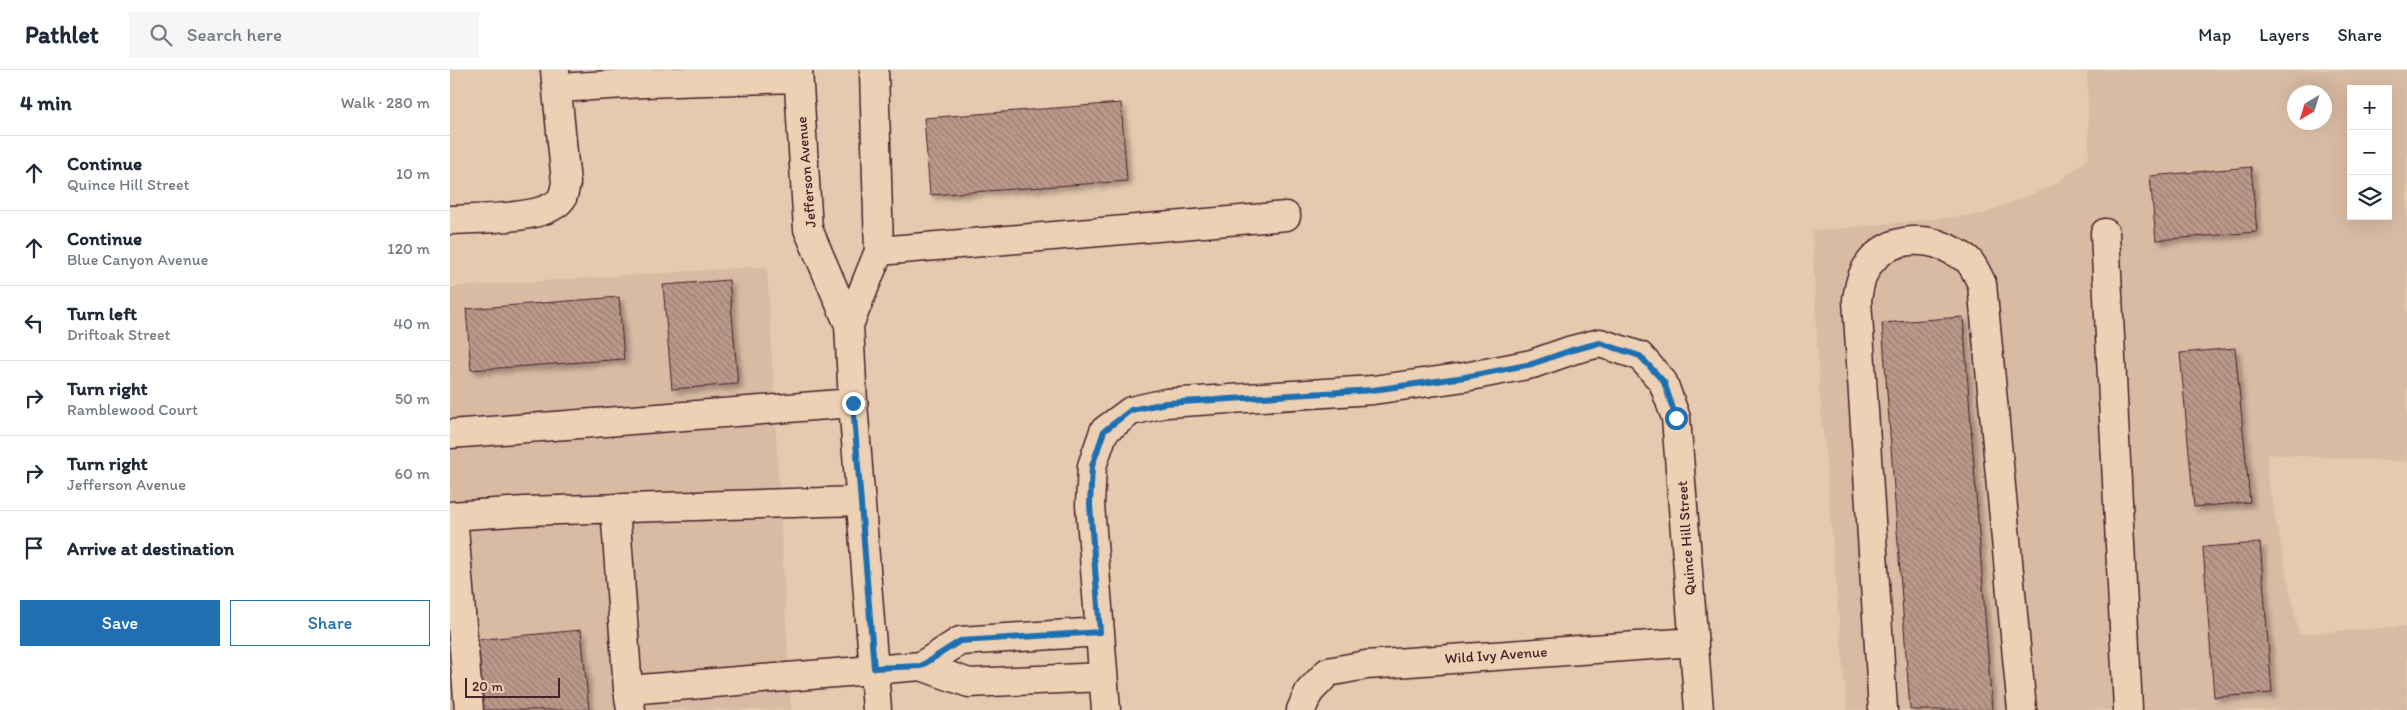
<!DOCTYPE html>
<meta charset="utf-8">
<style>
:root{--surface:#fff;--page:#f6f6f7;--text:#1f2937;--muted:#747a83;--line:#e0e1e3;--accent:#1f6fb2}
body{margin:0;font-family:Itim,sans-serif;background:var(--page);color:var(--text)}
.controls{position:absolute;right:15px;top:15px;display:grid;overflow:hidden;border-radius:0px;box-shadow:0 5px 20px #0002}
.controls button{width:45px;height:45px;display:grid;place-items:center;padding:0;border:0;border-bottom:1px solid var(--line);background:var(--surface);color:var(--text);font:25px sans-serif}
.compass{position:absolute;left:1837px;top:15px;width:45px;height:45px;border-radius:50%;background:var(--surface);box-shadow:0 5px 20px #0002;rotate:218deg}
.scale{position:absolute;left:15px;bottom:12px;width:95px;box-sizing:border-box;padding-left:5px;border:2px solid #4a1f2b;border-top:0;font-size:14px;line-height:18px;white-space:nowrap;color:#4a1f2b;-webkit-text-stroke:4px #edd1b4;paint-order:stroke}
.stop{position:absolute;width:15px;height:15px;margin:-11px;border:4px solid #1f6fb2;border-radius:50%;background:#fff}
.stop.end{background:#1f6fb2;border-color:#fff;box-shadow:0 1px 5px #0008}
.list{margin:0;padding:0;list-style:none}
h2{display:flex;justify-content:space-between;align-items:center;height:65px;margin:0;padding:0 20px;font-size:21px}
h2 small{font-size:16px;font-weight:400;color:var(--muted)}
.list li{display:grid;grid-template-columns:32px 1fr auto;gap:15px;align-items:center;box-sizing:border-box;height:75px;padding:0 20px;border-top:1px solid var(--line)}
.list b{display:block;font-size:19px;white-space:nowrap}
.list p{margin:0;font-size:16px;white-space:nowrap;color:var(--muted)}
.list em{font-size:16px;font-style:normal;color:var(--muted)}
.actions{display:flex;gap:10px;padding:15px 20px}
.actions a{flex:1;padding:11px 0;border:1px solid var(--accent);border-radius:0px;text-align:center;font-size:18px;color:var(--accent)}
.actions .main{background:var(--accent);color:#fff}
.icon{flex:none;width:28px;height:28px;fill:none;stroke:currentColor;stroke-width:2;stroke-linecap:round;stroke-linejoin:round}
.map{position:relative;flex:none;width:1957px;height:640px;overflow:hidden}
header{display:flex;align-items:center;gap:30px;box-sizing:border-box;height:70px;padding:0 25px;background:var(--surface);border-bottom:1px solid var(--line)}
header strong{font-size:24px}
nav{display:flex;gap:28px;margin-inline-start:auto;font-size:18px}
.search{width:350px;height:45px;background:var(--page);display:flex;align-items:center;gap:12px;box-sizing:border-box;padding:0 18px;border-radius:0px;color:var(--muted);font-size:19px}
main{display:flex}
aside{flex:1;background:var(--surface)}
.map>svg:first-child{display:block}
.built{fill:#d9bba4;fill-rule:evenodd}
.building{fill:url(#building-back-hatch);stroke:#4a1f2b;filter:url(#shadow)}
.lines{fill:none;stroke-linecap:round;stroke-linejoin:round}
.minor-casing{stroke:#4a1f2b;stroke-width:31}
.major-casing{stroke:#4a1f2b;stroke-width:31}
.minor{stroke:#edd1b4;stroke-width:28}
.major{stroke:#edd1b4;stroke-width:28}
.route{stroke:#1f6fb2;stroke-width:6}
.labels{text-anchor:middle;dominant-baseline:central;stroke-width:4;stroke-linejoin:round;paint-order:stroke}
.street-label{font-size:15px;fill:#4a1f2b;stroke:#edd1b4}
</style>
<header>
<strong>Pathlet</strong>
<div class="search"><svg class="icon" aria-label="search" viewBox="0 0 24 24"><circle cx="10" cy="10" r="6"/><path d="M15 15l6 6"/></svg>Search here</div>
<nav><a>Map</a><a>Layers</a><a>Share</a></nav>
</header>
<main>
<aside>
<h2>4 min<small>Walk · 280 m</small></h2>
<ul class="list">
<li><svg class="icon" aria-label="ahead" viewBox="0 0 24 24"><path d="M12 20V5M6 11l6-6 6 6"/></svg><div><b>Continue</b><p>Quince Hill Street</p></div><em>10 m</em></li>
<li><svg class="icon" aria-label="ahead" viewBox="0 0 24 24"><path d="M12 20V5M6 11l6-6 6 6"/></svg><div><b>Continue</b><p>Blue Canyon Avenue</p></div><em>120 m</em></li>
<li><svg class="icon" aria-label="left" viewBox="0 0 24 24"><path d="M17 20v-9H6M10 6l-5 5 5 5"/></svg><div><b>Turn left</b><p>Driftoak Street</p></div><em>40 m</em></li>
<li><svg class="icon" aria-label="right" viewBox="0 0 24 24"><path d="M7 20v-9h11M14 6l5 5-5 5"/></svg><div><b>Turn right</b><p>Ramblewood Court</p></div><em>50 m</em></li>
<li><svg class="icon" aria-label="right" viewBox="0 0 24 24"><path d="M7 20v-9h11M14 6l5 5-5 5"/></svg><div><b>Turn right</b><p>Jefferson Avenue</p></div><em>60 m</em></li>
<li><svg class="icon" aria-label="arrive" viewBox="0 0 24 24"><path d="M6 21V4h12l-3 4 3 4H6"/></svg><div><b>Arrive at destination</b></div></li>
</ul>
<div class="actions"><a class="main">Save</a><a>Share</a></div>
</aside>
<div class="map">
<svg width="1957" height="640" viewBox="0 0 1957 640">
<defs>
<pattern id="building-back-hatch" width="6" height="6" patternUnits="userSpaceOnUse" patternTransform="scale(1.25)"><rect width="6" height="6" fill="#ba998a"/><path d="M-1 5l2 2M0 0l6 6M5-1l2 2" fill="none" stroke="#997c71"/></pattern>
<filter id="shadow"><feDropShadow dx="4.5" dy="4.5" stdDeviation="2.5" flood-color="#0004"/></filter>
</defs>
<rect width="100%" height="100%" fill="#e6caaf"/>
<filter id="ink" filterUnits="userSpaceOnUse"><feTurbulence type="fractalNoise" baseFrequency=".02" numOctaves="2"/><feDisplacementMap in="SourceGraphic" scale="10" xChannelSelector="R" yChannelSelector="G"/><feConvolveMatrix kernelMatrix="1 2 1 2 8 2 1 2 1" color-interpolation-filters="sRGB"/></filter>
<g filter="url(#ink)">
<path class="built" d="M1637,0H1957V392L1817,384V406L1849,564L1957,556V640H1397L1369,317L1362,161L1533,144L1606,114L1639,87ZM1901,19H1938V146H1901ZM1844,22H1874V52H1844Z
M317,196L341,640H0V217Z"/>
<path class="building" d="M671,33L677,111L480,125L474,48Z
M1801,97L1807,162L1706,170L1700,106Z
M279,210L288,314L222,319L213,215Z
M169,227L174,289L21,300L16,239Z
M1513,247L1542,640H1460L1432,253Z
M1785,278L1800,432L1744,437L1730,283Z
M1810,473L1822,623L1764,627L1753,477Z
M131,560L139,640H32L25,570Z"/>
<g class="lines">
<defs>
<path id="minor" d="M107,18L194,13L348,8
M0,150C26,148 97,151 112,128C114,124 115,117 116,113L105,0
M1655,163L1678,640
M429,181L836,146
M0,364L403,333
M165,438L178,620L181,640
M0,446L75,441L410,431
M3,446L19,640
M471,596L510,571L650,562
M178,620L471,596L519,613L653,607
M656,640L640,435L642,396L654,361L681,341L716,333L923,320L1015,307L1082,294L1122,280L1150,273L1190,286L1213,312L1226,348L1249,640
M851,640L859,622L878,602L916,595L1244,572
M1433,640L1407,230C1409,217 1411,205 1419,194C1440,166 1477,165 1505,182C1509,185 1515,187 1518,190C1524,196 1528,206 1532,214L1572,640"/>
<path id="major" d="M348,0L358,159L399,255L403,333L427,640
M399,255L429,181L424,0"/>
</defs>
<use href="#minor" class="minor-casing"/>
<use href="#major" class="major-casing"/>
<use href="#minor" class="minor"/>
<use href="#major" class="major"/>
</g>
</g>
<g class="lines" filter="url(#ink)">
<path class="route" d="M403,333L424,598L471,596L510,571L650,562L640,435L642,396L654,361L681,340L716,333L923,320L1015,307L1082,294L1122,280L1150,273L1190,286L1214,312L1226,348"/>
</g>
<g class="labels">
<g class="street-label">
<text transform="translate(356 102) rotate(-95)">Jefferson Avenue</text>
<text transform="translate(1236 468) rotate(-94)">Quince Hill Street</text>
<text transform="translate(1046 585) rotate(-4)">Wild Ivy Avenue</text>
</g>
</g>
</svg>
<div class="controls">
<button>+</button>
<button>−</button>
<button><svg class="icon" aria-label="layers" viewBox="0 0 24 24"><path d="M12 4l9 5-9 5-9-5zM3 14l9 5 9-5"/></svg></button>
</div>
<svg class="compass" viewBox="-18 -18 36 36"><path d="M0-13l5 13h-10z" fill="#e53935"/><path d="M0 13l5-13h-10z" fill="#747a83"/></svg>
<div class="scale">20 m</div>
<div class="stop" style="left:1226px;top:348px"></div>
<div class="stop end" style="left:403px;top:333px"></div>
</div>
</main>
